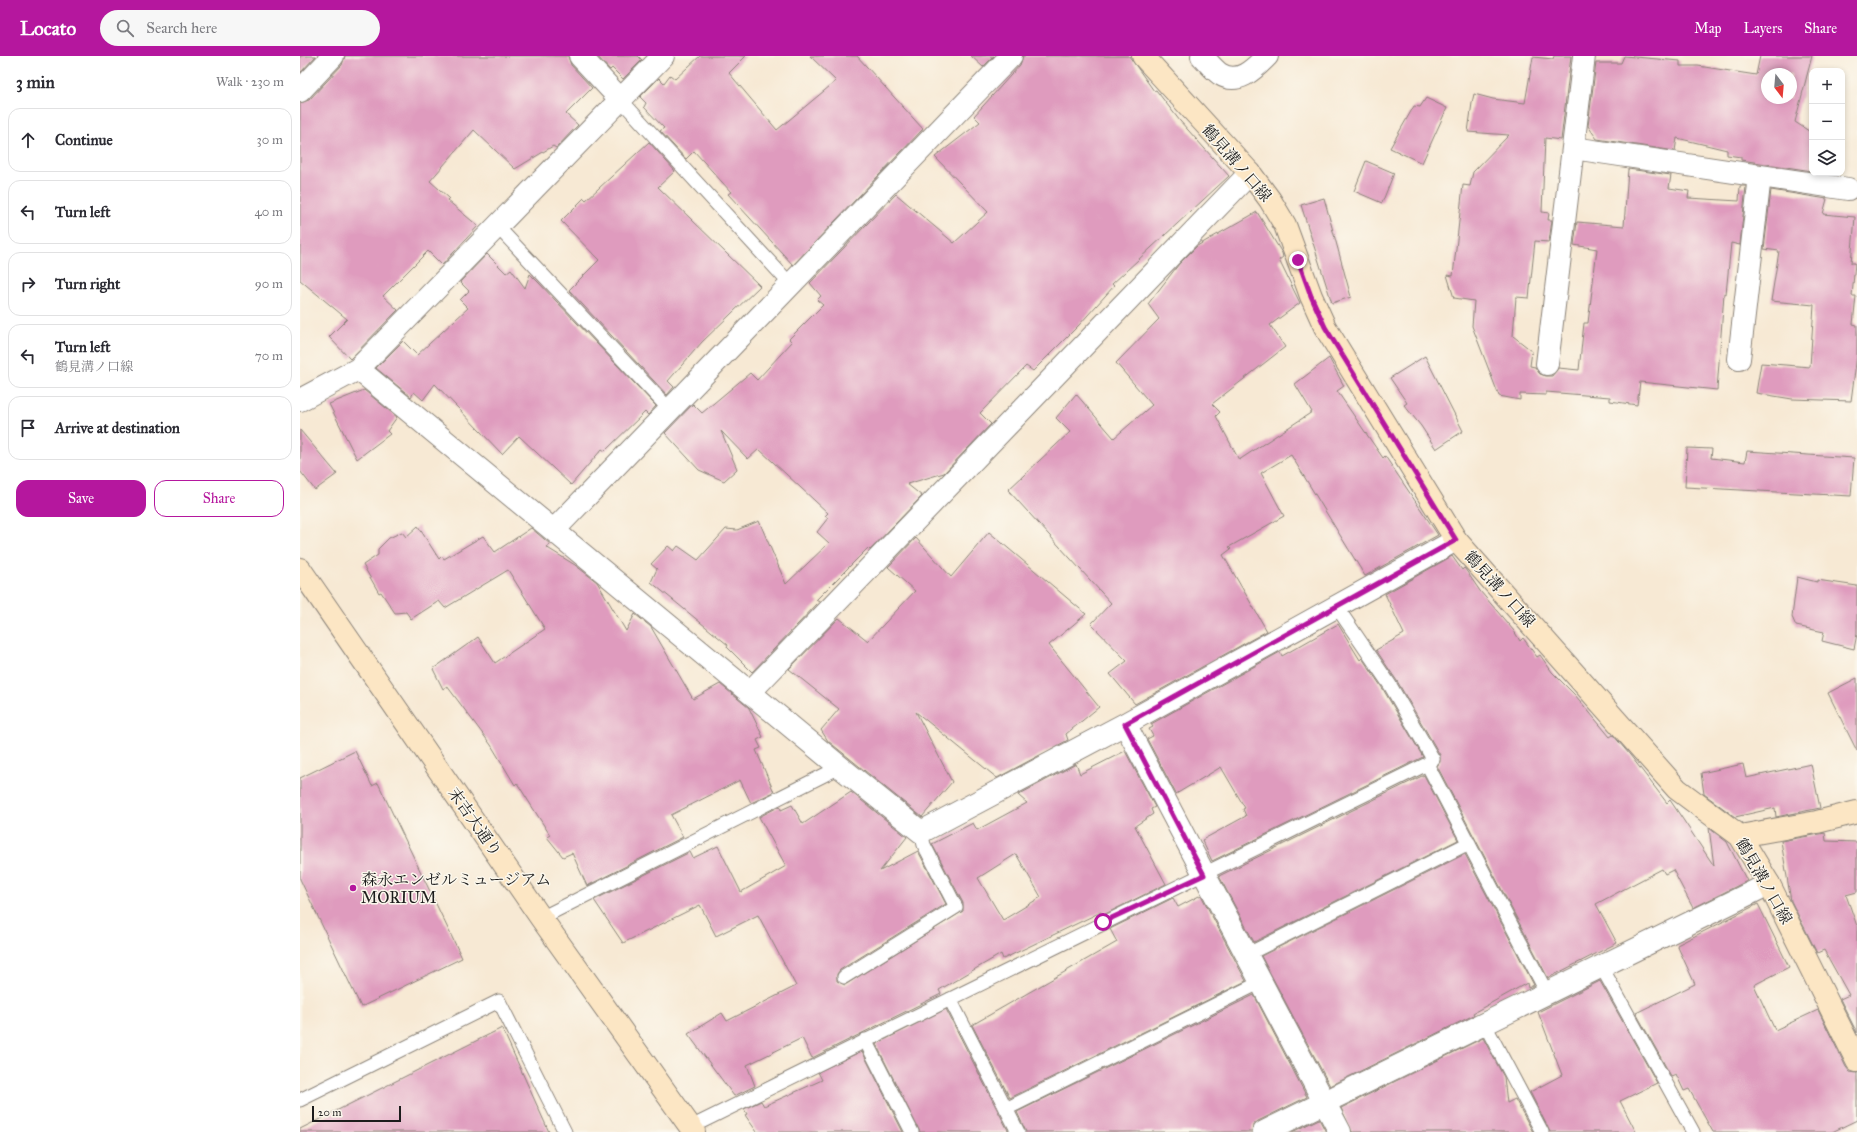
<!DOCTYPE html>
<meta charset="utf-8">
<style>
:root{--surface:#fff;--page:#f7f7f7;--text:#2b2b33;--muted:#7c7c81;--line:#e1e1e2;--accent:#b5179e}
body{margin:0;font-family:"IM FELL Great Primer","Noto Serif JP",serif;background:var(--page);color:var(--text)}
.controls{position:absolute;right:12px;top:12px;display:grid;overflow:hidden;border-radius:8px;box-shadow:0 2px 6px #0003}
.controls button{width:36px;height:36px;display:grid;place-items:center;padding:0;border:0;border-bottom:1px solid var(--line);background:var(--surface);color:var(--text);font:20px sans-serif}
.compass{position:absolute;left:1461px;top:12px;width:36px;height:36px;border-radius:50%;background:var(--surface);box-shadow:0 2px 6px #0003;rotate:164deg}
.scale{position:absolute;left:12px;bottom:10px;width:89px;box-sizing:border-box;padding-left:4px;border:2px solid #1c1c1c;border-top:0;font-size:11px;line-height:14px;white-space:nowrap;color:#1c1c1c;-webkit-text-stroke:3px #fbf7ec;paint-order:stroke}
.stop{position:absolute;width:12px;height:12px;margin:-9px;border:3px solid #b5179e;border-radius:50%;background:#fff}
.stop.end{background:#b5179e;border-color:#fff;box-shadow:0 1px 4px #0008}
.list{margin:0;padding:0;list-style:none}
h2{display:flex;justify-content:space-between;align-items:center;height:52px;margin:0;padding:0 16px;font-size:17px}
h2 small{font-size:13px;font-weight:400;color:var(--muted)}
.list li{display:grid;grid-template-columns:26px 1fr auto;gap:12px;align-items:center;box-sizing:border-box;height:64px;margin:0 8px 8px;padding:0 8px;border:1px solid var(--line);border-radius:12px}
.list b{display:block;font-size:15px;white-space:nowrap}
.list p{margin:0;font-size:13px;white-space:nowrap;color:var(--muted)}
.list em{font-size:13px;font-style:normal;color:var(--muted)}
.actions{display:flex;gap:8px;padding:12px 16px}
.actions a{flex:1;padding:9px 0;border:1px solid var(--accent);border-radius:12px;text-align:center;font-size:14px;color:var(--accent)}
.actions .main{background:var(--accent);color:#fff}
.icon{flex:none;width:22px;height:22px;fill:none;stroke:currentColor;stroke-width:2;stroke-linecap:round;stroke-linejoin:round}
.map{position:relative;flex:none;width:1557px;height:1076px;overflow:hidden}
header{display:flex;align-items:center;gap:24px;box-sizing:border-box;height:56px;padding:0 20px;background:var(--accent);color:#fff}
header strong{font-size:19px}
nav{display:flex;gap:22px;margin-inline-start:auto;font-size:14px}
.search{width:280px;height:36px;background:var(--page);display:flex;align-items:center;gap:10px;box-sizing:border-box;padding:0 14px;border-radius:22px;color:var(--muted);font-size:15px}
main{display:flex}
aside{flex:1;background:var(--surface)}
.map>svg:first-child{display:block}
.building{fill:#df9bbe;fill-rule:evenodd}
.lines{fill:none;stroke-linecap:round;stroke-linejoin:round}
.lane-casing{stroke:#8a8278;stroke-width:15}
.street-casing{stroke:#8a8278;stroke-width:24}
.secondary-casing{stroke:#8a8278;stroke-width:24}
.lane{stroke:#fff;stroke-width:13}
.street{stroke:#fff;stroke-width:22}
.secondary{stroke:#fce6c4;stroke-width:22}
.route{stroke:#b5179e;stroke-width:5}
.poi-dot{fill:#b5179e;stroke:#fbf7ec;stroke-width:1.5}
.labels{text-anchor:middle;dominant-baseline:central;stroke-width:3;stroke-linejoin:round;paint-order:stroke}
.street-label{font-size:16px;fill:#1c1c1c;stroke:#fbf7ec}
.poi-label{font-size:16px;fill:#1c1c1c;stroke:#fbf7ec;text-anchor:start}
</style>
<header>
<strong>Locato</strong>
<div class="search"><svg class="icon" aria-label="search" viewBox="0 0 24 24"><circle cx="10" cy="10" r="6"/><path d="M15 15l6 6"/></svg>Search here</div>
<nav><a>Map</a><a>Layers</a><a>Share</a></nav>
</header>
<main>
<aside>
<h2>3 min<small>Walk · 230 m</small></h2>
<ul class="list">
<li><svg class="icon" aria-label="ahead" viewBox="0 0 24 24"><path d="M12 20V5M6 11l6-6 6 6"/></svg><div><b>Continue</b></div><em>30 m</em></li>
<li><svg class="icon" aria-label="left" viewBox="0 0 24 24"><path d="M17 20v-9H6M10 6l-5 5 5 5"/></svg><div><b>Turn left</b></div><em>40 m</em></li>
<li><svg class="icon" aria-label="right" viewBox="0 0 24 24"><path d="M7 20v-9h11M14 6l5 5-5 5"/></svg><div><b>Turn right</b></div><em>90 m</em></li>
<li><svg class="icon" aria-label="left" viewBox="0 0 24 24"><path d="M17 20v-9H6M10 6l-5 5 5 5"/></svg><div><b>Turn left</b><p>鶴見溝ノ口線</p></div><em>70 m</em></li>
<li><svg class="icon" aria-label="arrive" viewBox="0 0 24 24"><path d="M6 21V4h12l-3 4 3 4H6"/></svg><div><b>Arrive at destination</b></div></li>
</ul>
<div class="actions"><a class="main">Save</a><a>Share</a></div>
</aside>
<div class="map">
<svg width="1557" height="1076" viewBox="0 0 1557 1076">
<rect width="100%" height="100%" fill="#fbf7ec"/>
<filter id="ink" filterUnits="userSpaceOnUse"><feTurbulence type="fractalNoise" baseFrequency=".025" numOctaves="2"/><feDisplacementMap in="SourceGraphic" scale="8" xChannelSelector="R" yChannelSelector="G"/><feConvolveMatrix kernelMatrix="1 2 1 2 8 2 1 2 1" color-interpolation-filters="sRGB"/></filter>
<filter id="wash" filterUnits="userSpaceOnUse"><feTurbulence type="fractalNoise" baseFrequency=".012" numOctaves="4" result="noise"/><feDisplacementMap in="SourceGraphic" scale="16" xChannelSelector="R" yChannelSelector="G"/><feGaussianBlur stdDeviation="0.9" result="paint"/><feColorMatrix in="noise" values="0 0 0 0 0 0 0 0 0 0 0 0 0 0 0 0 0 1.4 0 .05"/><feComposite in="paint" operator="in"/></filter>
<g filter="url(#wash)">
<rect width="100%" height="100%" fill="#f7e9d4"/>
<g id="blocks">
<path class="building" d="M0,0H16L0,17Z
M45,0H268L271,9L292,32L266,58L278,69L256,92L253,90L215,113L174,74L130,125L149,142L147,144L178,170L142,209L128,195L83,240L98,254L50,303L29,281L47,263L0,224V47L9,44L42,9Z
M297,0H338L342,4L323,23L312,12L310,14Z
M400,0H446L429,17L477,74L536,25L510,0H557L623,73L493,209L428,138L431,136L394,95L386,103L360,75L364,72L344,51L346,47L340,41L359,22L364,27L370,19L375,23Z
M671,0H694L683,11Z
M723,0H829L854,35L856,34L880,65L929,120L812,228L814,230L779,269L733,315L726,310L680,357L691,368L644,417L607,428L622,440L570,494L568,492L516,544L519,546L452,616L427,591L428,589L351,526L357,513L351,508L368,490L374,495L378,490L398,504L426,473L437,474L459,465L486,528L529,487L517,476L528,462L525,460L528,457L459,393L448,403L421,375L437,413L424,425L399,414L365,377L393,348L402,357L450,317L457,324L492,286L489,283L523,249L517,244L521,240L510,227L596,138L654,187L688,156L635,101L680,66L674,60L720,9Z
M1254,0H1271L1261,84L1245,82L1242,156L1249,157L1248,164H1252L1249,186L1235,185L1229,242L1216,241L1213,280L1232,295L1230,310L1235,311L1240,318L1246,320H1252L1258,312L1279,314L1284,267H1288L1297,193L1274,189L1277,166L1324,170L1328,113L1371,119L1369,132L1389,135L1388,142L1439,145L1440,130H1446L1440,189L1431,187L1426,238L1424,237L1417,334L1340,326L1337,349L1310,345V341L1246,336V339L1220,338V344L1199,340L1172,270L1174,245L1154,242L1147,219L1153,220L1163,129L1170,130L1173,116L1209,79L1168,76L1172,47L1174,38L1193,43L1225,47L1233,1L1253,3Z
M1324,0L1380,5V10H1398L1456,19L1460,0H1512L1495,66L1512,77V115L1441,104V101L1427,99V94L1377,82L1375,95L1297,83L1288,70L1296,7H1321ZM1467,18H1491V42H1467Z
M1126,42L1147,52L1122,107L1090,92L1114,50L1120,51Z
M349,86L375,115L358,131L460,230L402,286L368,325L374,331L367,339L269,234L299,204L261,165L284,142L286,144Z
M1066,105L1094,117L1082,147L1054,135Z
M1471,134L1527,143L1523,158L1555,161L1551,207H1555L1552,240H1556L1553,268L1557,269V299L1551,345L1492,343L1456,337L1461,307L1510,311L1514,249L1471,245L1479,195L1464,193Z
M1024,142L1051,241L1032,247L1001,149Z
M957,156L982,197L983,201L979,204L1000,247L970,269L985,291L912,348L920,356L916,360L939,404L1012,356L995,328L1029,302L1044,330L1037,335L1083,402L1085,400L1138,479L1065,520L991,399L961,417L984,460L929,491L931,493L923,499L967,575L835,648L810,618L827,605L791,568L811,547L708,434L770,376L756,362L776,338L814,382L852,349L816,307L859,263L848,248L879,208L897,190Z
M187,198L206,217L211,213L225,232L230,218L238,226L356,350L348,359L345,356L305,395L302,393L271,429L219,380L202,398L135,328L123,344L114,336L111,341L76,312L103,285L117,299L168,252L160,244L169,235L160,226Z
M1125,300L1163,375L1136,393L1121,370L1104,349L1107,347L1090,322Z
M64,334L97,361L87,375L90,378L57,403L29,348Z
M0,374L37,418L15,434L0,415Z
M1387,392L1412,393L1411,402L1445,406L1447,395L1554,402L1551,440L1385,431Z
M118,470L139,503L142,500L144,503L183,480L195,496L231,472L250,488L246,491L275,509L297,526L326,575L335,558L351,571L393,643L420,628L449,652L463,681L457,684L461,692L456,694L474,736L451,747L440,724L371,759L383,781L287,830L272,797L263,801L247,781L250,779L217,727L215,729L191,689L147,630L143,633L133,613L178,581L195,607L245,573L208,514L145,552L139,545L111,563L106,556L95,557L81,536L79,537L63,509L78,499V493L89,482L102,476L106,481Z
M689,476L786,558L749,589L799,651L766,678L768,684L697,722L616,656L652,726L622,761L528,685L521,674L539,653L489,613L539,562L568,585L615,535L588,511L616,482L651,521Z
M1152,500L1162,514L1164,512L1165,513L1180,535L1214,575L1220,585L1223,582L1237,601L1240,599L1252,616L1275,639L1310,681L1313,679L1330,699L1367,747L1370,744L1414,810L1409,772L1427,786L1447,825L1393,852L1373,814L1365,818L1362,813L1296,848L1317,887L1248,922L1137,710L1140,706V699L1097,625L1076,594L1104,578L1085,538Z
M1497,521L1517,526V524L1557,530V578L1554,593L1522,585L1524,576L1496,570L1492,561Z
M1038,568L1060,604L1062,602L1083,633L1123,701L912,805L902,784L946,760L943,753L945,752L921,711L876,738L847,683L853,680L849,673L853,671L851,668L980,596L982,600Z
M1557,622V695L1528,637Z
M55,695L72,730L78,727L162,902L61,951L0,823V722Z
M825,695L855,751L851,753L853,758L835,770L866,828L803,859L801,856L703,903L701,898L639,934L641,938L512,1002L502,982L447,1009L455,1030L434,1040L388,978L422,957L427,965L496,930L458,859L416,880L400,849L323,887L294,844L390,796L393,802L418,790L441,836L486,810L459,761L480,750L481,754L492,749L503,768L551,736L607,781L580,815L618,795L646,848L540,914L537,918V925L545,929L663,855V847L632,788L673,767L677,774L727,747L718,739L776,708L780,718ZM716,798L741,841L703,864L678,822Z
M1443,708L1446,722L1511,708L1520,752L1476,761L1475,752L1435,761L1404,738L1401,717Z
M1124,719L1158,784L954,886L919,820Z
M1525,777L1526,785L1557,786V836L1546,839L1557,870V977L1540,943L1549,939L1524,894L1517,897L1491,845L1481,785Z
M1165,798L1234,929L1228,932L1227,927L1173,957L1174,959L1030,1030L961,900Z
M901,839L946,925L710,1042L672,969L817,886L810,873L873,842L878,851Z
M1458,848L1489,911L1454,929L1475,974L1518,954L1546,1011L1550,1016L1557,1017V1064L1532,1076H1413L1389,1033L1384,1035L1376,1018L1371,1020L1336,957L1395,928L1377,889Z
M1300,925L1357,1027L1320,1045L1336,1076H1250L1230,1036L1262,1019L1238,956Z
M954,939L1007,1041L958,1065L953,1069L952,1076H726L717,1056Z
M646,953L699,1057L709,1076H620L576,988Z
M202,972L249,1076H0V1073Z
M1183,982L1204,1021L1207,1047L1215,1043L1233,1076H1052L1041,1052Z
M562,995L603,1076H457L445,1059L447,1058L444,1053L461,1045L464,1050L522,1024L518,1016Z
M1019,1063L1026,1076H992Z"/>
</g>
</g>
<g filter="url(#ink)">
<use href="#blocks" fill-opacity="0" stroke="#8a8278" stroke-width="1"/>
<g class="lines">
<defs>
<path id="lane" d="M321,44L491,229
M197,170L370,354
M1127,708L1247,937
M241,862L540,711
M946,899L1169,787
M1301,910L1393,1076
M544,921L656,851L624,789L621,776
M650,943L718,1076
M1184,967L1242,1076
M565,984L612,1076
M0,1044L199,945L265,1076
M706,1053L961,926
M391,1071C636,948 882,830 1127,708L1133,703L1090,629L1036,550"/>
<path id="street" d="M280,0L321,44
M902,0C908,6 913,13 920,18C939,30 955,12 967,0
M0,35L33,0
M1273,92L1548,133
M1439,303L1460,120
M1247,308L1284,0
M58,313L540,711L621,776L825,668L1156,484
M0,344L58,313L363,0
M254,474L711,0
M450,636L950,117
M825,668L1040,1076
M964,1076L1469,828"/>
<path id="secondary" d="M843,0L950,117L970,144L985,169L1011,240L1025,271L1156,484L1377,733L1440,780L1469,828L1557,1005
M0,513L241,862L394,1076
M1440,780L1517,766L1557,756"/>
</defs>
<use href="#lane" class="lane-casing"/>
<use href="#street" class="street-casing"/>
<use href="#secondary" class="secondary-casing"/>
<use href="#lane" class="lane"/>
<use href="#street" class="street"/>
<use href="#secondary" class="secondary"/>
</g>
</g>
<g class="lines" filter="url(#ink)">
<path class="route" d="M803,866L904,819L825,668L1156,484L1025,271L1011,240L998,204"/>
</g>
<circle class="poi-dot" cx="53" cy="832" r="4"/>
<g class="labels">
<g class="street-label">
<text transform="translate(937 107) rotate(49)">鶴見溝ノ口線</text>
<text transform="translate(1200 533) rotate(48)">鶴見溝ノ口線</text>
<text transform="translate(175 766) rotate(55)">末吉大通り</text>
<text transform="translate(1464 825) rotate(60)">鶴見溝ノ口線</text>
</g>
<g class="poi-label">
<text x="61" y="823">森永エンゼルミュージアム<tspan x="61" dy="18">MORIUM</tspan></text>
</g>
</g>
</svg>
<div class="controls">
<button>+</button>
<button>−</button>
<button><svg class="icon" aria-label="layers" viewBox="0 0 24 24"><path d="M12 4l9 5-9 5-9-5zM3 14l9 5 9-5"/></svg></button>
</div>
<svg class="compass" viewBox="-18 -18 36 36"><path d="M0-13l5 13h-10z" fill="#e53935"/><path d="M0 13l5-13h-10z" fill="#7c7c81"/></svg>
<div class="scale">20 m</div>
<div class="stop" style="left:803px;top:866px"></div>
<div class="stop end" style="left:998px;top:204px"></div>
</div>
</main>
